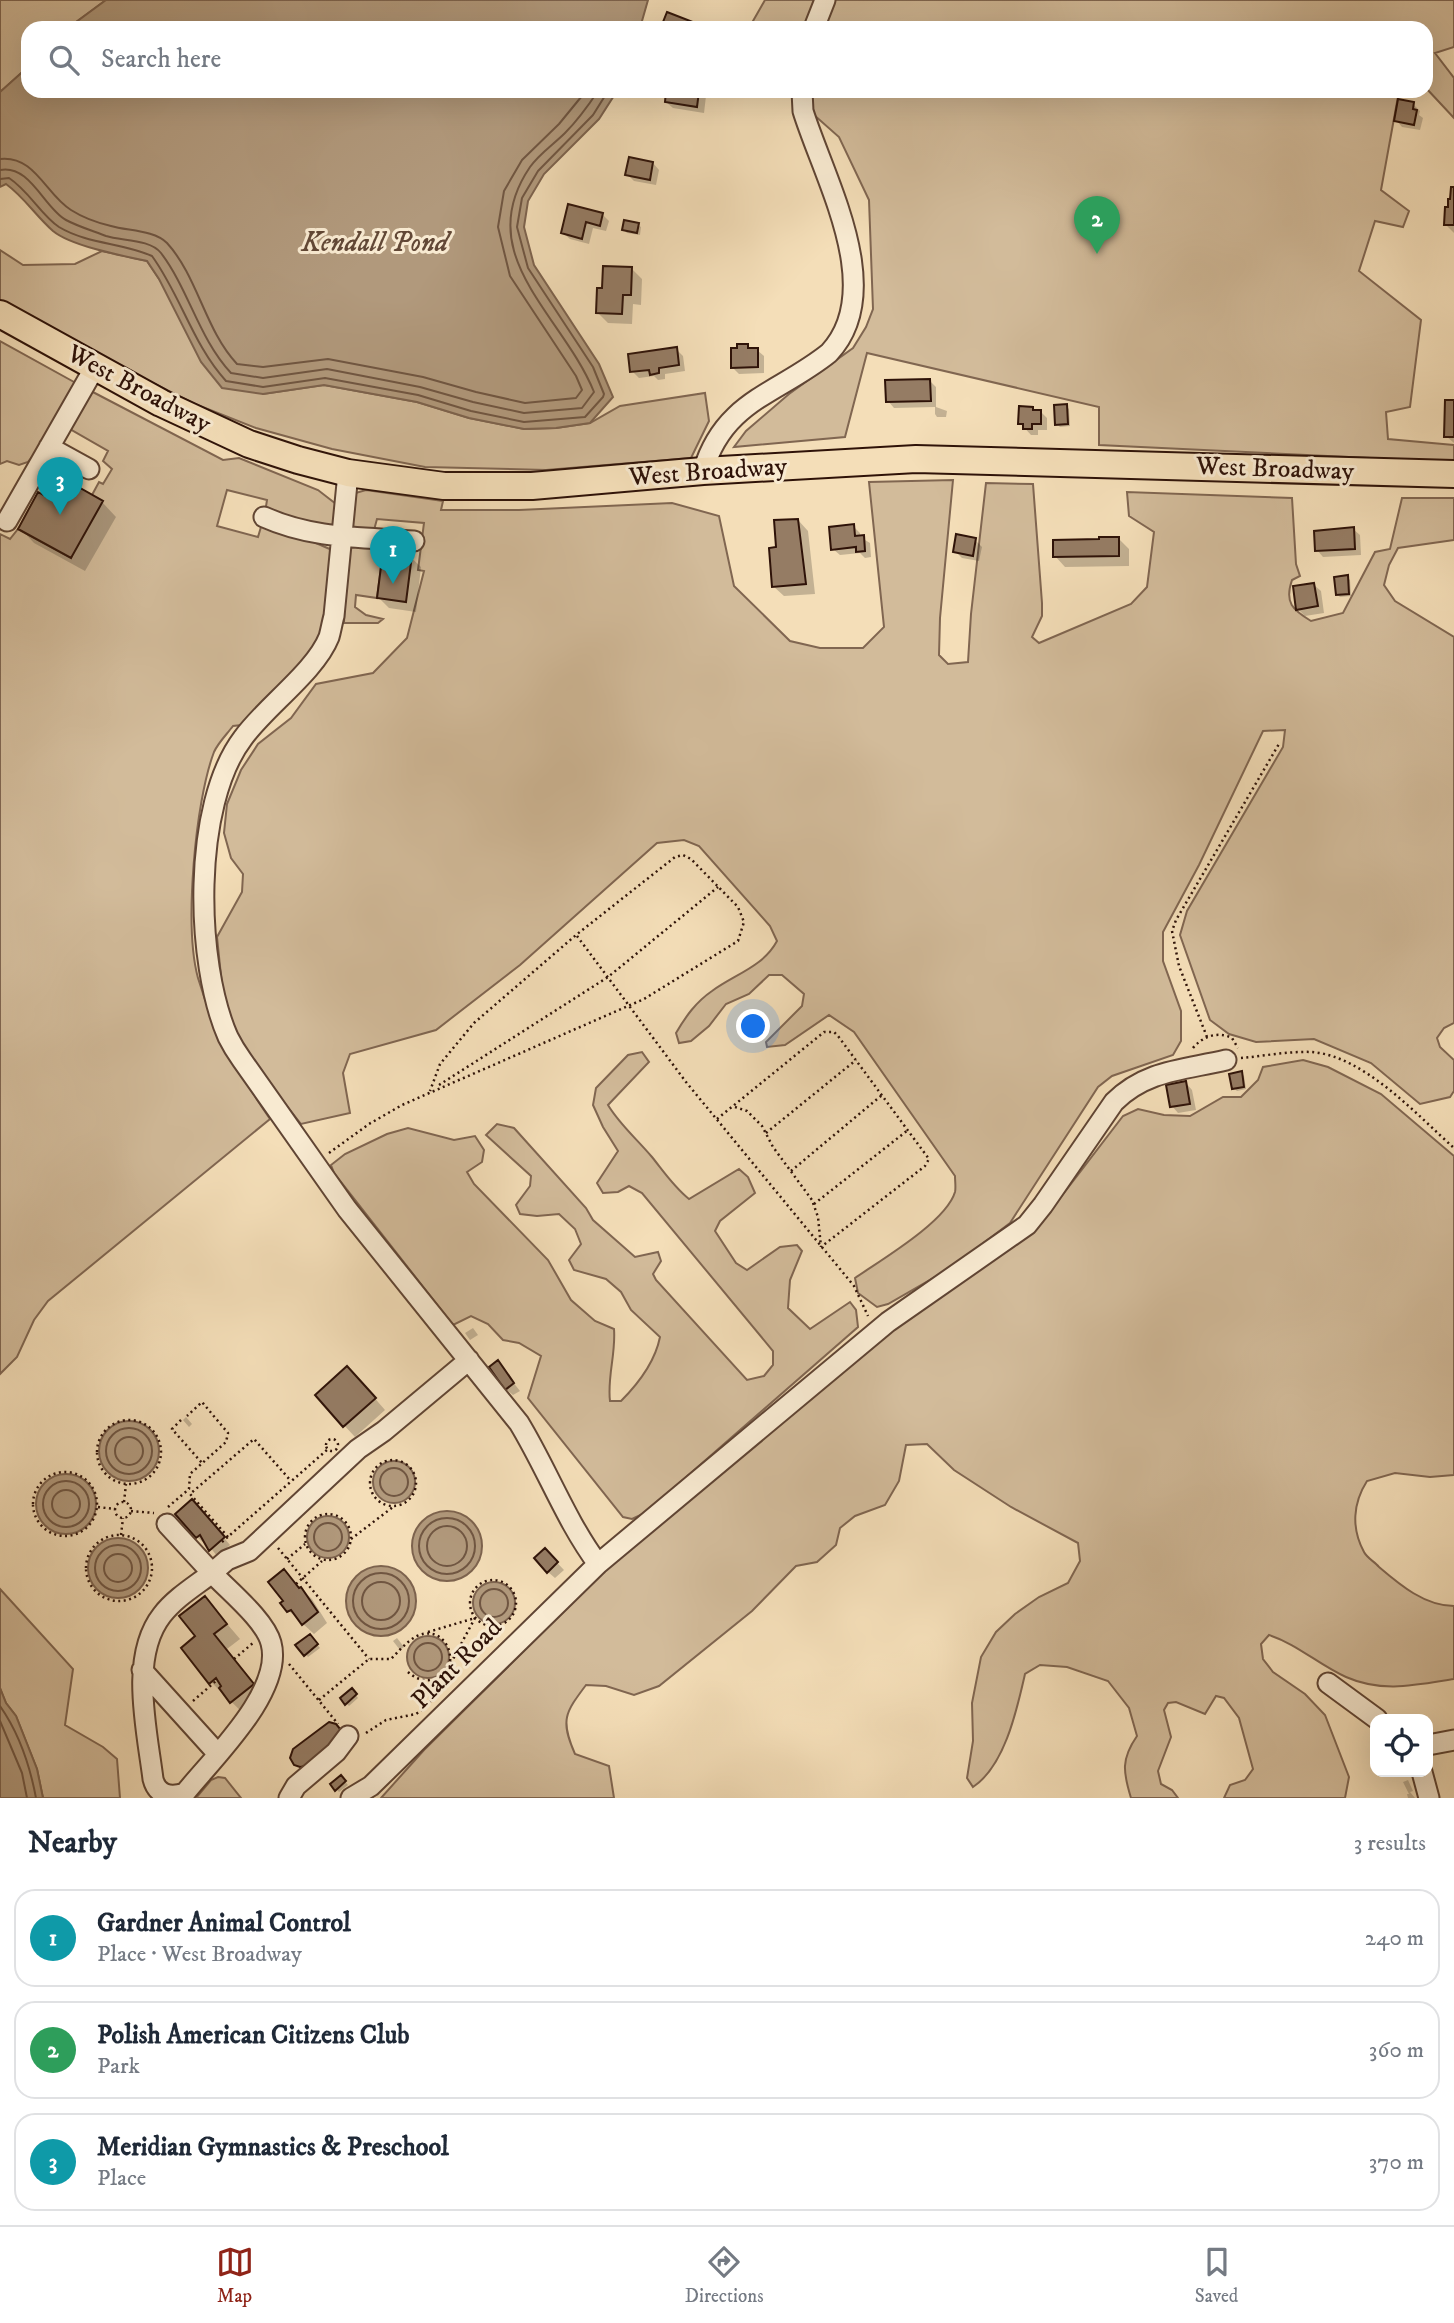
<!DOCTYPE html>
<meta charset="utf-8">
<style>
:root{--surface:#fff;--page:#f6f6f7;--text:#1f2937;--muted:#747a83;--line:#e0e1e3;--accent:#8f2418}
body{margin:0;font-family:"IM FELL DW Pica",serif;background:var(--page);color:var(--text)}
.controls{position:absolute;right:21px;bottom:21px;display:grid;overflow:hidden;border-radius:14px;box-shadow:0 7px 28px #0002}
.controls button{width:63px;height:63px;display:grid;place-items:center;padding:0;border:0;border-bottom:2px solid var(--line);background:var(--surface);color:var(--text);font:35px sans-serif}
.you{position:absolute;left:754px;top:1027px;width:24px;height:24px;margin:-18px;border:5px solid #fff;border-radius:50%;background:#1a73e8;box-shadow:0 0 0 10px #1a73e833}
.badge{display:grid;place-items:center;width:46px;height:46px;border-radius:50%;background:var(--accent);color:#fff;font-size:23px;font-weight:700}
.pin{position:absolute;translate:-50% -58px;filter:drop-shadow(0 2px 4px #0008)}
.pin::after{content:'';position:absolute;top:37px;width:24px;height:21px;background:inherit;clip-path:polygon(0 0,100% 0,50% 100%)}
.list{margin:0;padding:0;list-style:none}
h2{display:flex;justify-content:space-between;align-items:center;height:91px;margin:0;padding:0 28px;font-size:30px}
h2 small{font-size:23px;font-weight:400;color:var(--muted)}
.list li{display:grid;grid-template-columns:46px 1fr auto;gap:21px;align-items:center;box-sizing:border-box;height:98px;margin:0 14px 14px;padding:0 14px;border:2px solid var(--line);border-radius:21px}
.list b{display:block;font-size:26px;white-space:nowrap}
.list p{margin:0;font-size:23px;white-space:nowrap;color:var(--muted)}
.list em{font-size:23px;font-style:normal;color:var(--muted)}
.icon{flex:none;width:38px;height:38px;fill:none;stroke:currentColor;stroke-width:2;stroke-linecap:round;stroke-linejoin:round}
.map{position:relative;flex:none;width:1454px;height:1798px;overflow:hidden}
.search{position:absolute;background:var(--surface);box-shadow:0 7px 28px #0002;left:21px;right:21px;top:21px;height:77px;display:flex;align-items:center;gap:18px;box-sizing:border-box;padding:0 24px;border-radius:21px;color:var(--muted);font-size:26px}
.sheet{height:427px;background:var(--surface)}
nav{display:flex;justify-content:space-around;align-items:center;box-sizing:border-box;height:98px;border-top:2px solid var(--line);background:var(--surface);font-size:19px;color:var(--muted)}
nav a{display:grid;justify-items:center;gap:4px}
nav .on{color:var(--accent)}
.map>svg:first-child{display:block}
.green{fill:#d2bb9a;stroke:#806651;stroke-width:2}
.water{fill:#b1997c;stroke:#7d634e;stroke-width:2}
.shadow{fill:#0003}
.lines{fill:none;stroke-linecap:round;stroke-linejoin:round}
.shore{stroke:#705642;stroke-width:2}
.building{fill:#957c64;stroke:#2e1208;stroke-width:2}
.minor-casing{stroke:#604534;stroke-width:23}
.major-casing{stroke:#2e1208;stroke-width:30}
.path{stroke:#2e1208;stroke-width:2.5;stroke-dasharray:2 3.5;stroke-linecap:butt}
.minor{stroke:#f8ead1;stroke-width:19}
.major{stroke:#f4deb8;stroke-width:26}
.labels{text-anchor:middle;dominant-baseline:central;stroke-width:6;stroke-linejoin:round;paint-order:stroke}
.street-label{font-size:26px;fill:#2e1208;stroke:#f8ead1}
.water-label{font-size:28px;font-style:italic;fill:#624836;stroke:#f8ead1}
</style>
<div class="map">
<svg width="1454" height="1798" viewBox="0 0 1454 1798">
<rect width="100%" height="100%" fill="#f4deb8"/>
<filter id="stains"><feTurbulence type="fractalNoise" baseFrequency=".00286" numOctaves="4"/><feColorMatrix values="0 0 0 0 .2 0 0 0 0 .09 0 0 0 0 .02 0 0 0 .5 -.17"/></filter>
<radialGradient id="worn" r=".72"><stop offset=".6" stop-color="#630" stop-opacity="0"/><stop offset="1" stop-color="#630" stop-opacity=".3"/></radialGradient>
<path class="green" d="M0,0H106L68,28H28V67L0,92Z
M765,0H1454V47L1435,53L1454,78V118L1426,88V28H749Z
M787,91H1399L1381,190L1409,211L1403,227L1375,221L1359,271L1421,320L1410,407L1386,412L1388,439L1454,445V462L1099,445V407L867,353L845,437L734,447L746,431L789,394L853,348L866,327L873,309L869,200L839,137Z
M0,250L23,265L75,264L102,251L147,261L159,279L263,394L324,385L417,402L469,418L524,429L556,428L590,423L620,406L705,393L709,421L691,458L546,470L425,467L332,449L256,428L195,404L74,344L0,301Z
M0,341L74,382V385L35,454L28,462L19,465L7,461L0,464Z
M89,390L223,460L239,458L318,490L336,504V527L265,513L267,500L227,490L217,526L258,537L263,520L332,550L325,621L313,651L251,724L233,726C227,734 218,743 214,752C195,802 184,927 198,978C213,1030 240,1075 270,1119L48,1301L34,1320L17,1357L0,1374V534L10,539L18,529L71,558L92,495L99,482L103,484L112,469L103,461L108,451L70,429Z
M953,480L940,618L939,655L948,664L968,662L971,614L986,483L1033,484L1042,603V616L1032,637L1039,643L1131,604L1147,587L1154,532L1129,516L1127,492L1292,498L1296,564L1300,576L1292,580C1284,603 1293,610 1311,621L1343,613L1375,552L1390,549L1402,498H1454V540L1398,548L1389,565L1384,585L1395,601L1454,637V1023L1444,1028L1437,1038L1440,1047L1454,1060V1091L1450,1097L1420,1104L1371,1063L1314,1039L1256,1042L1229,1034L1210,1020L1180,935L1187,911L1283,747L1285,730L1263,731L1199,865L1163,932V961L1181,1011V1041L1173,1055L1112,1076L1098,1087L1010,1223L949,1269L888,1304L877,1307L858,1293L855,1278C881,1260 946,1222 955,1192C956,1188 955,1181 955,1176L854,1032L829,1015L785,1045L767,1047L766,1042L802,1006L804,994L782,975H769L749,994L726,1004L709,1026L691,1041L679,1043L676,1033C686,1016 696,1002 712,991C735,974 763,967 777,941L770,926L699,846L684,840L657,843L520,965L436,1030L350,1054L343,1073L350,1113L301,1124L257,1068L237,1034L223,995L217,937L242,892L243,874L231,858L224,833L227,804L241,770L258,744L291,718L316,684L373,673L407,638L424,571L418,570L424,523L377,519L374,530L350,528L352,494L366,490L443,501L441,510H519L672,503L719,516L734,586L790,641L820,648H863L884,627L869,482Z
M347,543L393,546L392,553L383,552L377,598L356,595L355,607L366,615L383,619L378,623H344Z
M642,1052L649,1062L608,1105C620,1125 637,1139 652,1157C664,1172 674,1187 689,1199L739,1169L748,1177L755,1193L720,1221L715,1231L736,1263L747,1270L780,1247L797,1245L802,1251L790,1280L788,1308L810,1329L850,1302L856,1310L858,1327L645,1513L632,1519L623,1517L528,1398L541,1356L519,1343L503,1340L488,1324L471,1316L453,1325L334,1173L331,1165L345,1154L387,1134L408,1128L454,1140L475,1136L484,1150L482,1162L467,1172L474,1184L548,1260L571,1300L595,1321L614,1329C616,1354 607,1377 610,1401H621C639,1383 655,1362 660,1337L631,1310L621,1292L606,1279L574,1270L569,1260L581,1244L575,1229L559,1214L537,1216L520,1214L516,1205L530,1186L531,1176L486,1135L497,1124L514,1128L586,1208L593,1220L635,1257L658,1252L661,1261L653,1274L656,1280L747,1380L764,1376L773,1365V1351L642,1193L629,1186L618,1192L603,1193L597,1183L618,1151L603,1127L593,1105L596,1088L628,1055Z
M1303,1060L1328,1067L1381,1094L1454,1156V1475L1430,1477L1395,1473L1367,1481C1353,1503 1351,1528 1364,1552C1367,1558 1375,1562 1379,1567C1400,1585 1425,1606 1454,1606V1679C1416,1685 1382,1693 1346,1677C1319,1665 1297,1644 1269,1635L1261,1644L1263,1659L1273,1672L1305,1694L1325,1715L1349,1777L1345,1798H1224L1230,1785L1245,1780L1253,1769L1239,1718L1224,1698L1216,1696L1205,1714L1176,1702L1168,1703L1164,1710L1171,1737L1158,1771L1161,1784L1172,1790L1178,1798H1131C1123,1772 1121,1759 1137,1736L1129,1708L1108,1681L1067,1667L1040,1665L1025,1674C1017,1709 1005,1766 973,1787L967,1778L973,1741L972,1703L981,1657L996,1632L1015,1614L1039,1597L1068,1583L1080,1561L1078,1543L1011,1507L954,1470L927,1444L906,1445L899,1481L885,1505L855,1516L840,1528L836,1545L817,1562L796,1566L752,1611L659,1686L634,1695L606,1686L586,1685C565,1713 560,1720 575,1754L609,1766L614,1798H381L424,1750L627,1549L883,1337L1021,1241L1047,1215L1123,1116L1138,1109L1164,1115L1190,1116L1223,1097H1241L1258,1080L1263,1067Z
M0,1589L73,1669L65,1725L103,1747L117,1759L120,1798H43L37,1769L16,1716L6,1703L0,1688Z
M218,1777L225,1778L241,1798H196L211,1780Z"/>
<path class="water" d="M106,0H648L640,28H68Z
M28,67V91H617L599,119L544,174L528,201L524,227L534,265L599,364L613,397L590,423L556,428L524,429L469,418L417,402L324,385L263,394L222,388L201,362L159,279L147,261C123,256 71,246 53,231C36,216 24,197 6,184L0,187V92Z
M99 1451a30 30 0 1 1 60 0a30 30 0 1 1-60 0Z
M373 1482a21 21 0 1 1 42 0a21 21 0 1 1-42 0Z
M36 1504a30 30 0 1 1 60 0a30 30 0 1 1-60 0Z
M412 1546a35 35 0 1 1 70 0a35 35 0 1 1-70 0Z
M307 1537a21 21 0 1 1 42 0a21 21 0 1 1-42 0Z
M88 1568a30 30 0 1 1 60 0a30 30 0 1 1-60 0Z
M346 1601a35 35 0 1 1 70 0a35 35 0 1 1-70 0Z
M473 1603a21 21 0 1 1 42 0a21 21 0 1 1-42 0Z
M407 1657a21 21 0 1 1 42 0a21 21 0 1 1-42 0Z
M0,1688L6,1703L16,1716L37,1769L43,1798H0Z"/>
<path class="shadow" d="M685,91H701L706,96L704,113L673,108L666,102Z
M1413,104L1420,111L1419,115L1423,118L1420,130L1402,127L1396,120Z
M653,163L659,170L656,185L634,181L627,174Z
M1454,189V233L1446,225Z
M602,214L609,221L606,231L593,228L589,244L570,239L563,233Z
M638,225L641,227L640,235L627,233L624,230Z
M631,268L642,279L641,305L633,304L632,324L608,323L597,312L604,290Z
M748,346L751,350H757L764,356V373L739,374L732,367Z
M676,349L683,356L685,371L665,374V379L658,380L654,376L639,378L632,371Z
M929,380L936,387V407L947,411L946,417H937L935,414V407L894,408L888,401Z
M1454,402V443L1446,436Z
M1066,406L1069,409L1070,426L1060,427L1057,424Z
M1032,408L1035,411L1041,412L1047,418V430H1038V435H1031L1020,423Z
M102,502L116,517L85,571L34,543L20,528L55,504Z
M798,520L808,531L815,594L784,596L773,586L778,549Z
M853,526L860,533V537L870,543L871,557L865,558L860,553L840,555L833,549Z
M1353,529L1360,535L1361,555L1323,557L1317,550Z
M1118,538L1129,549V566L1065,567L1055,556Z
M975,540L982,547L979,561L962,558L955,551Z
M402,549L421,567L416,612L389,608L379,598L393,555Z
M1347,577L1350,580L1351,596L1340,597L1337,594Z
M1314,585L1321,591L1324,613L1305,616L1298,609Z
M1241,1073L1244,1076L1246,1089L1237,1091L1234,1088Z
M1186,1083L1192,1090L1196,1110L1178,1113L1172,1106Z
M473,1328L478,1335L470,1340L465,1333Z
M498,1363L520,1391L513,1395L506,1389Z
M358,1379L385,1410L355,1437L317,1396Z
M186,1417L192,1424L189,1427L183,1420Z
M199,1508L230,1545L217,1556L206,1542L204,1543L197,1537Z
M545,1550L564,1570L555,1578L548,1572Z
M284,1572L312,1599L327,1623L314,1634L289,1611L285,1602Z
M205,1598L240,1639L227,1649L267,1699L246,1716L211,1682Z
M310,1636L320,1648L308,1657L298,1645Z
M397,1638L404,1647L400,1650L393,1641Z
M352,1690L358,1698L349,1706L342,1699Z
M341,1777L348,1785L339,1792L332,1784Z
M1408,1780L1413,1791L1410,1792L1415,1798H1408L1407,1794H1409L1403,1782Z"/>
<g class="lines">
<path class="shore" d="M0,159C35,155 46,195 71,210C82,217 98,223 111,226C128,231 154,230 167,243C198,277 205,330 237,364L263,367L328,359L423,377L476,392L525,403L576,398L582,390L576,376L510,276L498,227L504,191L522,160L559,124L586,91
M0,170C30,164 44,208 66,220C77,226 93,231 106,236C122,241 150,239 161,253C189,290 199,339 231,373L263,378L327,369L420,387L473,402L524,413L582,408L594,392C563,315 470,255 530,167C539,154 554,144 565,133C578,120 588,106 598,91
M0,179L9,178C29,191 41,215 59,227C87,244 124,243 152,256C181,296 193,345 226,381L263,387L325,378L418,395L471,411L524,422L585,417L603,397L604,394L593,367L528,268L517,227L522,198L538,171L593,115L608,91
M106 1451a23 23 0 1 1 46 0a23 23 0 1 1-46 0Z
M115 1451a14 14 0 1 1 28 0a14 14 0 1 1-28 0Z
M380 1482a14 14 0 1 1 28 0a14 14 0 1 1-28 0Z
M43 1504a23 23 0 1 1 46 0a23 23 0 1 1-46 0Z
M52 1504a14 14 0 1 1 28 0a14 14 0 1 1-28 0Z
M419 1546a28 28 0 1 1 56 0a28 28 0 1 1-56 0Z
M314 1537a14 14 0 1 1 28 0a14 14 0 1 1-28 0Z
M427 1546a20 20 0 1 1 40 0a20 20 0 1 1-40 0Z
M95 1568a23 23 0 1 1 46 0a23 23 0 1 1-46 0Z
M104 1568a14 14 0 1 1 28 0a14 14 0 1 1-28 0Z
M353 1601a28 28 0 1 1 56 0a28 28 0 1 1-56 0Z
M362 1601a19 19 0 1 1 38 0a19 19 0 1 1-38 0Z
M480 1603a14 14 0 1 1 28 0a14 14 0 1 1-28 0Z
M414 1657a14 14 0 1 1 28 0a14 14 0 1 1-28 0Z
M0,1706C19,1733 30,1766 36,1798
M0,1721L22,1773L27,1798"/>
</g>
<path class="building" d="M667,12L698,24L696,28L661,27Z
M666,91H699L697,107L665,102Z
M1398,99L1414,102L1413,109L1417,110L1414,125L1394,121Z
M629,157L653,162L650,180L625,175Z
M1451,187H1454V225H1444L1445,207H1448V199H1450Z
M568,204L603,213L600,226L586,222L582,239L561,233Z
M624,220L639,223L637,233L622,230Z
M603,266L632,267L631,295H623L622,314L596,313L597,288H602Z
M737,344H748V348H758V367L731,368V348H737Z
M677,347L679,365L659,368V373L650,375L649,370L630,372L628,354Z
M930,379L931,401L886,402L885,380Z
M1445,400H1454V437H1444Z
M1067,404L1068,424L1055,425L1054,405Z
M1019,406L1033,407V410H1041V424H1032V429H1023V424H1018Z
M66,480L103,501L71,558L18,529L38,492L54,501Z
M798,519L806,584L772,587L769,548L776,547L774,520Z
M854,524L855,536L864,535L865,551L856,552V547L831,550L829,527Z
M1354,527L1355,549L1315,551L1314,531Z
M956,534L976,538L973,556L953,552Z
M1099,537H1119V556L1053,557V540L1099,539Z
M393,546L402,547V554L412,555L406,602L377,598L383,551L392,553Z
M1348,575L1349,594L1336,595L1334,577Z
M1314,583L1318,606L1296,610L1293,586Z
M1242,1071L1244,1087L1232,1089L1229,1074Z
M1186,1081L1190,1104L1170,1107L1166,1085Z
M498,1360L514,1383L505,1390L489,1367Z
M347,1366L376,1398L343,1427L315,1395Z
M192,1499L225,1537L209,1551L200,1535L196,1538L175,1514Z
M545,1548L558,1562L547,1573L534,1558Z
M284,1569L299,1588L301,1587L318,1612L302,1625L291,1610L287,1612L280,1603L283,1601L268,1582Z
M205,1596L227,1624L214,1634L254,1684L230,1703L219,1688L221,1686L216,1678L209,1684L181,1648L195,1636L179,1616Z
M310,1634L318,1644L304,1656L295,1645Z
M352,1688L357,1694L345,1705L340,1698Z
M329,1722L336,1724L341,1730L339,1741L306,1766L300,1767L294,1765L290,1758L293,1749Z
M341,1775L346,1781L335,1791L330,1784Z"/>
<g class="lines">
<defs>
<path id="minor" d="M814,28L825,0
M49,447L89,469
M703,471C724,400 778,394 829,353C888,290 824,179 803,111L802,91
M348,473L334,616C332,623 331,630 329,637C315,672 266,706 243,738C192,805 195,962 228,1037C232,1045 237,1053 242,1060L347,1209L519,1423C547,1469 566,1521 598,1564
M264,517C313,539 361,537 414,541
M7,521L95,367
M167,1524L212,1573L227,1560L249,1551L358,1449L384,1431L469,1360
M212,1573C229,1591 265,1620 271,1643C284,1691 213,1758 185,1793C170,1798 157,1795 153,1779C147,1730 129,1657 162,1615C175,1598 195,1586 212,1573Z
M142,1670L217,1753
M1328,1683L1377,1719
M1428,1745L1454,1740
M1422,1772L1429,1798
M289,1798L296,1786L336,1752L348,1736
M351,1798L371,1786L598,1564L888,1322L1027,1225L1043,1205L1114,1102C1146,1070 1184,1070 1226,1060"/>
<path id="major" d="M0,314L161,403L249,444L298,460L348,473L444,486H532L703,471L916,459L1454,474"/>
</defs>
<use href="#minor" class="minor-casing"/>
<use href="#major" class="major-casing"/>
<path class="path" d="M577,936L686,1082L854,1286L868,1316
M1207,1037L1179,966L1172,931L1176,920L1279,744
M1193,1048C1203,1036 1218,1031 1232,1038L1238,1048
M1241,1058C1264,1056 1289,1051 1312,1052C1364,1056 1417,1115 1454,1148
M439,1085L608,977L718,887
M735,1107L747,1111L762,1126L773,1147L812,1200L818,1217L821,1247
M717,1119L824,1032H834L838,1036L929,1159L925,1166L821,1247
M766,1133L856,1060
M329,1153L369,1124L402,1105L644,999L738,941L744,922L738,907L691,859L683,855L675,857L576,935L474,1023L440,1064L430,1091
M791,1171L882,1095
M814,1204L908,1130
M97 1452a32 32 0 1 1 64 0a32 32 0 1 1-64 0Z
M181,1420L172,1429L202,1463
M326 1445a6 6 0 1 1 12 0a6 6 0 1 1-12 0Z
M370 1483a23 23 0 1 1 46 0a23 23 0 1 1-46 0Z
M33 1504a32 32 0 1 1 64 0a32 32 0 1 1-64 0Z
M124,1502L126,1484
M115 1510a8 8 0 1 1 16 0a8 8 0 1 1-16 0Z
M98,1507L115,1509
M168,1507L189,1489L190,1474L226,1442L228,1433L202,1402L187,1416
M131,1511L154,1513
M305 1537a23 23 0 1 1 46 0a23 23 0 1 1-46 0Z
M121,1535L123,1518
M86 1568a33 33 0 1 1 66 0a33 33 0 1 1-66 0Z
M228,1537L190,1494L254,1439L291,1481
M351,1539L393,1507
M222,1542L328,1449
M278,1548L369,1659
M287,1559L305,1544
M470 1603a23 23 0 1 1 46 0a23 23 0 1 1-46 0Z
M296,1584L322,1561
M428,1632L475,1618
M234,1659L253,1643
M289,1664L338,1724
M408,1672C419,1682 432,1683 444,1674
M319,1700L369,1659H391C398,1652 407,1641 417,1636C436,1627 452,1643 450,1662
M193,1701L217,1680
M430,1702L475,1618
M366,1733L386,1720L416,1714L423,1709"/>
<use href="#minor" class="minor"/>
<use href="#major" class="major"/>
</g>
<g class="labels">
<g class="street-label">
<text transform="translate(139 389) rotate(28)">West Broadway</text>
<text transform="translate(1275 469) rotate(2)">West Broadway</text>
<text transform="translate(708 472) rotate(-4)">West Broadway</text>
<text transform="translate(457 1664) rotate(-45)">Plant Road</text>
</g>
<g class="water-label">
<text x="375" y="242">Kendall Pond</text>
</g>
</g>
<rect width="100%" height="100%" filter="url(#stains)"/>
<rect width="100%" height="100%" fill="url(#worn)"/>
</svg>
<div class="controls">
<button><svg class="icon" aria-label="locate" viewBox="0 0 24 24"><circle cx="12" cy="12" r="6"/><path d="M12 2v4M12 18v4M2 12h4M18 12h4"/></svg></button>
</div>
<div class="you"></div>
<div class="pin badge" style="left:393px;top:584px;background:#0f9aa8">1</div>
<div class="pin badge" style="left:1097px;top:254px;background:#2e9e5b">2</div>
<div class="pin badge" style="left:60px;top:515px;background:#0f9aa8">3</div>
<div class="search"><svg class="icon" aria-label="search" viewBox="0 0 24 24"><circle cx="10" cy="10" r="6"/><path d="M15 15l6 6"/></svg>Search here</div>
</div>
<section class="sheet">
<h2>Nearby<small>3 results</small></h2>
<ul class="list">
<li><span class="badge" style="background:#0f9aa8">1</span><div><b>Gardner Animal Control</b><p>Place · West Broadway</p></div><em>240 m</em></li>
<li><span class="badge" style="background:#2e9e5b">2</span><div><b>Polish American Citizens Club</b><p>Park</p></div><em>360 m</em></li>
<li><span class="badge" style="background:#0f9aa8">3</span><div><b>Meridian Gymnastics &amp; Preschool</b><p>Place</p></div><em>370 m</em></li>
</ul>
</section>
<nav>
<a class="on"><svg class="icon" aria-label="map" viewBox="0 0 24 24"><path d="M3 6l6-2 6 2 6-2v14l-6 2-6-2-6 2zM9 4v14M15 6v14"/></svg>Map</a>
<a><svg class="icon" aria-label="directions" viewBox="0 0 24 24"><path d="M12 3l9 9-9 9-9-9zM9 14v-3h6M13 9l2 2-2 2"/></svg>Directions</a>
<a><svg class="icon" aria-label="saved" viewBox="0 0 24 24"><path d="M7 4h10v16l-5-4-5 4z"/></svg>Saved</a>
</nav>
